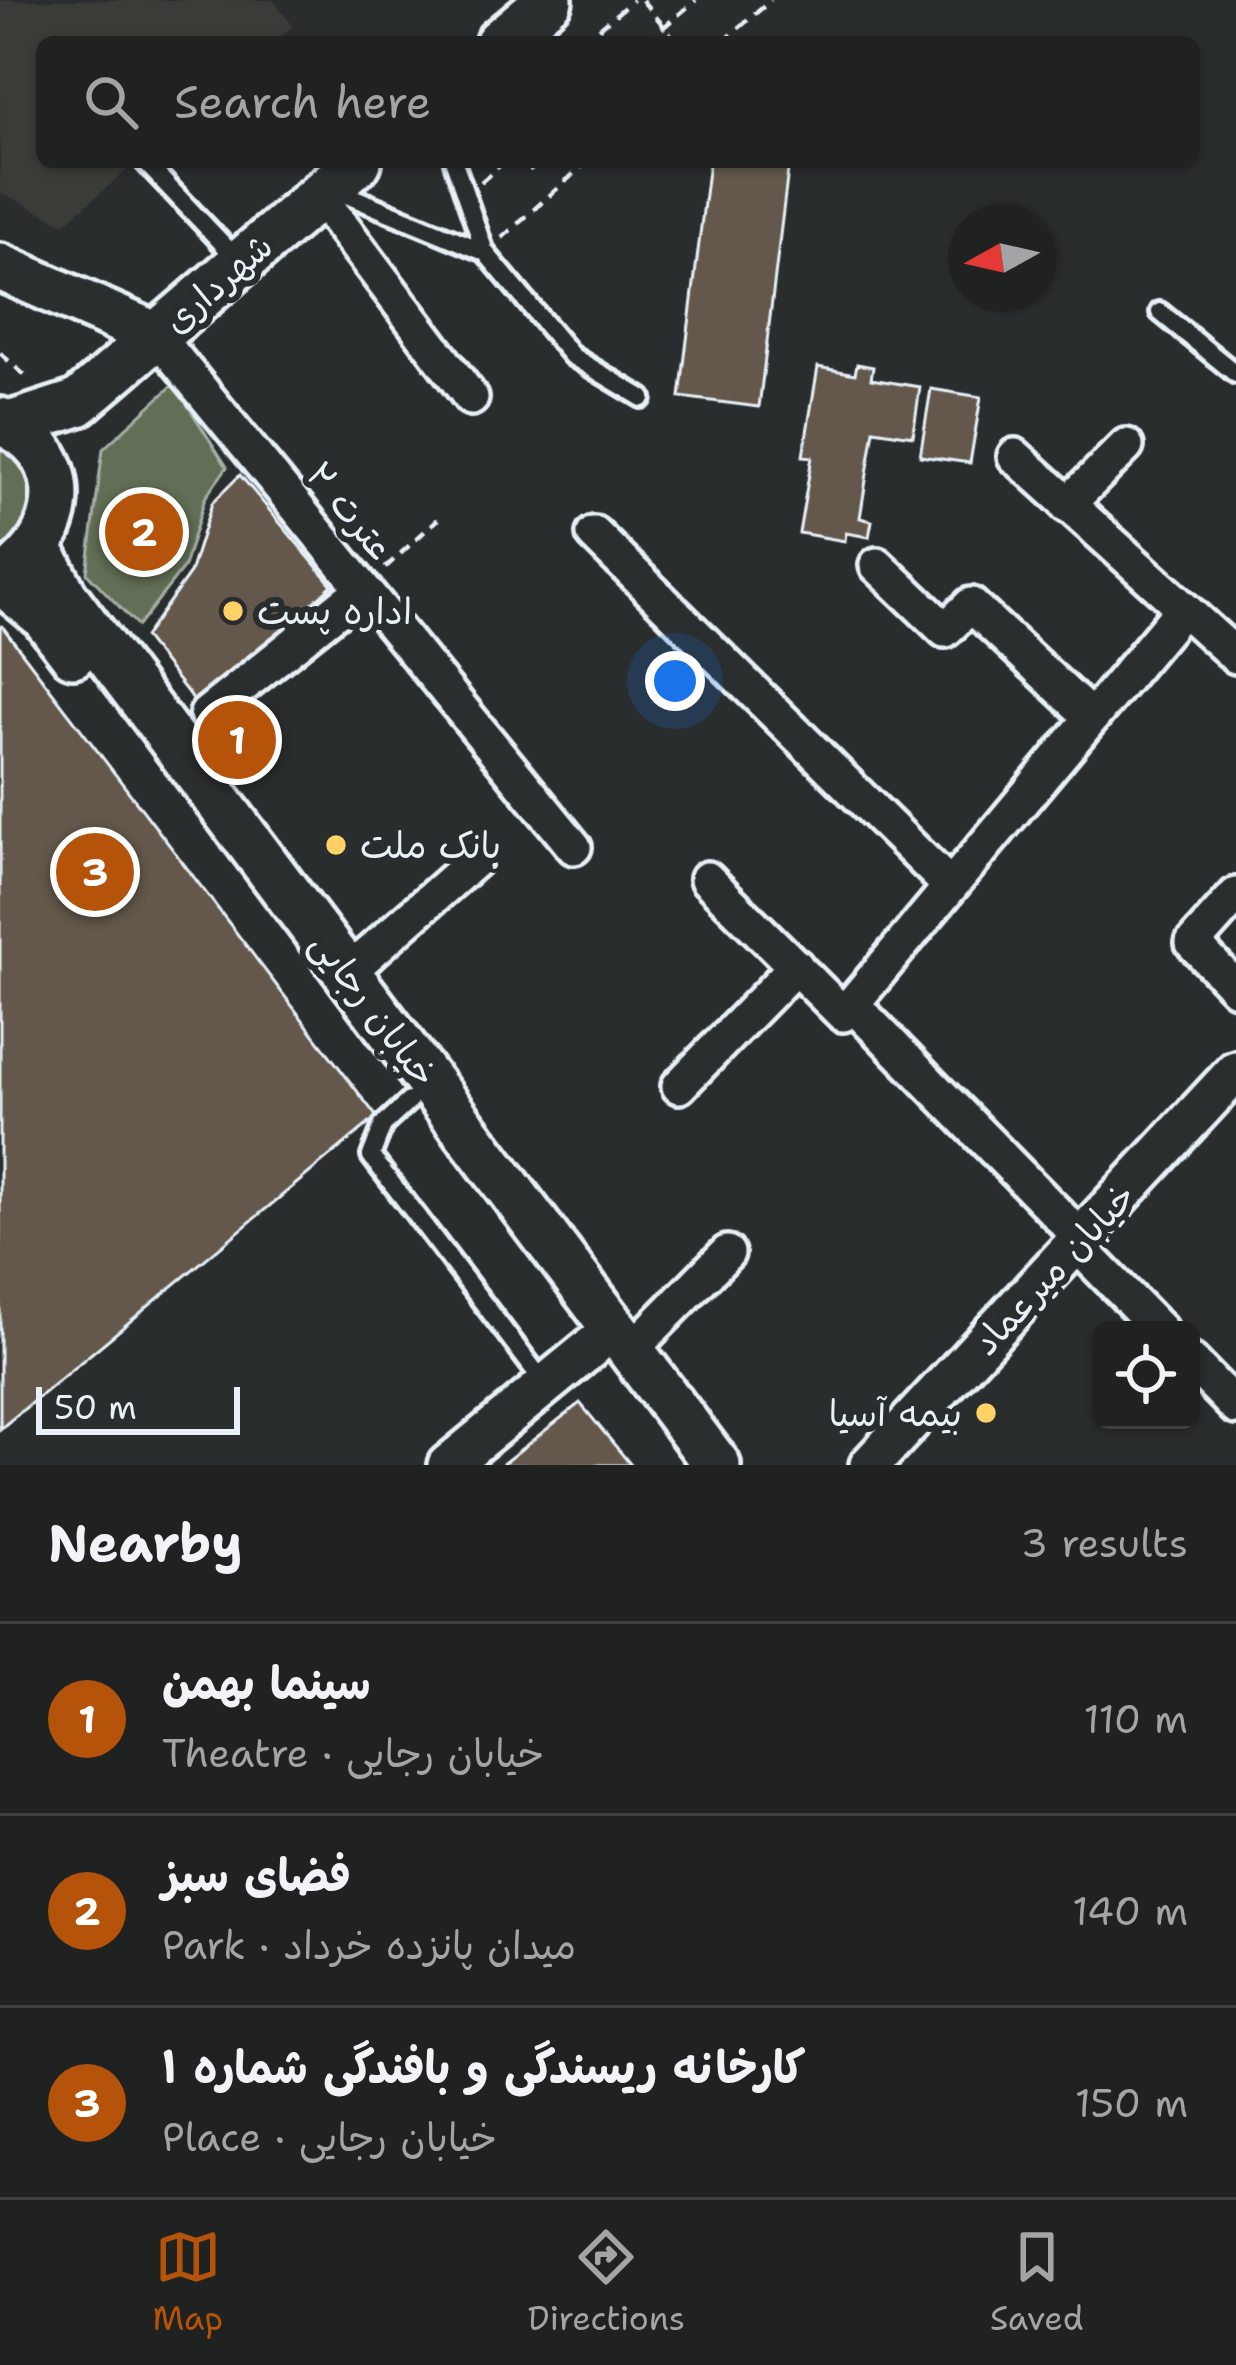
<!DOCTYPE html>
<meta charset="utf-8">
<style>
:root{--surface:#202222;--page:#2d2f2f;--text:#f1f3f6;--muted:#a2a4a5;--line:#3d3f40;--accent:#b45309}
body{margin:0;font-family:"Shantell Sans","Playpen Sans Arabic",sans-serif;background:var(--page);color:var(--text)}
.controls{position:absolute;right:36px;bottom:36px;display:grid;overflow:hidden;border-radius:18px;box-shadow:0 3px 9px #0004}
.controls button{width:108px;height:108px;display:grid;place-items:center;padding:0;border:0;border-bottom:3px solid var(--line);background:var(--surface);color:var(--text);font:60px sans-serif}
.compass{position:absolute;left:948px;top:204px;width:108px;height:108px;border-radius:50%;background:var(--surface);box-shadow:0 3px 9px #0004;rotate:262deg}
.scale{position:absolute;left:36px;bottom:30px;width:204px;box-sizing:border-box;padding-left:12px;border:6px solid #e8f1f8;border-top:0;font-size:33px;line-height:42px;white-space:nowrap;color:#e8f1f8;-webkit-text-stroke:9px #2a2d2e;paint-order:stroke}
.you{position:absolute;left:675px;top:681px;width:42px;height:42px;margin:-30px;border:9px solid #fff;border-radius:50%;background:#1a73e8;box-shadow:0 0 0 18px #1a73e833}
.badge{display:grid;place-items:center;width:78px;height:78px;border-radius:50%;background:var(--accent);color:#fff;font-size:39px;font-weight:700}
.pin{position:absolute;translate:-50% -50%;border:6px solid #fff;box-shadow:0 3px 12px #0006}
.list{margin:0;padding:0;list-style:none}
h2{display:flex;justify-content:space-between;align-items:center;height:156px;margin:0;padding:0 48px;font-size:51px}
h2 small{font-size:39px;font-weight:400;color:var(--muted)}
.list li{display:grid;grid-template-columns:78px 1fr auto;gap:36px;align-items:center;box-sizing:border-box;height:192px;padding:0 48px;border-top:3px solid var(--line)}
.list b{display:block;font-size:45px;white-space:nowrap}
.list p{margin:0;font-size:39px;white-space:nowrap;color:var(--muted)}
.list em{font-size:39px;font-style:normal;color:var(--muted)}
.icon{flex:none;width:66px;height:66px;fill:none;stroke:currentColor;stroke-width:2;stroke-linecap:round;stroke-linejoin:round}
.map{position:relative;flex:none;width:1236px;height:1465px;overflow:hidden}
.search{position:absolute;background:var(--surface);box-shadow:0 3px 9px #0004;left:36px;right:36px;top:36px;height:132px;display:flex;align-items:center;gap:30px;box-sizing:border-box;padding:0 42px;border-radius:18px;color:var(--muted);font-size:45px}
.sheet{height:732px;background:var(--surface)}
nav{display:flex;justify-content:space-around;align-items:center;box-sizing:border-box;height:168px;border-top:3px solid var(--line);background:var(--surface);font-size:33px;color:var(--muted)}
nav a{display:grid;justify-items:center;gap:6px}
nav .on{color:var(--accent)}
.map>svg:first-child{display:block}
.built{fill:#3b3a37}
.green{fill:#626e55;stroke:#a5b0a6;stroke-width:3}
.building{fill:#64594c;stroke:#e8f1f8;stroke-width:3}
.lines{fill:none;stroke-linecap:round;stroke-linejoin:round}
.service-casing{stroke:#e8f1f8;stroke-width:26}
.minor-casing{stroke:#e8f1f8;stroke-width:42}
.tertiary-casing{stroke:#e8f1f8;stroke-width:48}
.secondary-casing{stroke:#e8f1f8;stroke-width:54}
.path{stroke:#e8f1f8;stroke-width:4.5;stroke-dasharray:12 9;stroke-linecap:butt}
.service{stroke:#2a2d2e;stroke-width:16}
.minor{stroke:#2a2d2e;stroke-width:33}
.tertiary{stroke:#2a2d2e;stroke-width:39}
.secondary{stroke:#2a2d2e;stroke-width:45}
.poi-dot{fill:#ffd166;stroke:#2a2d2e;stroke-width:4.5}
.labels{text-anchor:middle;dominant-baseline:central;stroke-width:12;stroke-linejoin:round;paint-order:stroke}
.street-label{font-size:36px;fill:#e8f1f8;stroke:#2a2d2e}
.poi-label{font-size:36px;fill:#e8f1f8;stroke:#2a2d2e;text-anchor:start}
</style>
<div class="map">
<svg width="1236" height="1465" viewBox="0 0 1236 1465">
<rect width="100%" height="100%" fill="#2a2d2e"/>
<filter id="ink" filterUnits="userSpaceOnUse"><feTurbulence type="fractalNoise" baseFrequency=".00833" numOctaves="2"/><feDisplacementMap in="SourceGraphic" scale="24" xChannelSelector="R" yChannelSelector="G"/><feConvolveMatrix kernelMatrix="1 2 1 2 8 2 1 2 1" color-interpolation-filters="sRGB"/></filter>
<g filter="url(#ink)">
<path class="built" d="M0,0H273L293,26L275,42H42V162H137L64,224L0,192Z"/>
<path class="green" d="M174,384L227,467L205,498L184,567L138,626L87,573L103,449Z
M0,447C43,473 36,522 0,549Z"/>
<path class="building" d="M709,162H789L759,407L680,397Z
M857,364L873,367L871,379L920,387L913,436L874,430L860,518L872,521L869,537L846,533L845,541L799,533L812,457L803,456L818,367L855,374Z
M931,389L981,397L970,463L920,456Z
M240,475L332,585L199,707L144,637L190,573L212,503Z
M2,626L377,1117L0,1429V627Z
M580,1403L631,1465H501Z"/>
<g class="lines">
<defs>
<path id="service" d="M145,162L239,261
M335,190L485,252L454,162
M485,252L572,356L642,398
M1160,312L1236,374
M409,1101L383,1125L371,1156L545,1384"/>
<path id="minor" d="M319,196L471,398
M157,336L574,847
M1015,456L1236,656
M1067,505L1126,446
M594,534L950,886
M877,565L945,630L971,605L1091,717
M207,714L363,589
M707,879L843,1014L852,1004L1082,1239
M1236,895L1193,943L1236,988
M347,973L474,861
M852,1004L1181,611
M679,1086L796,966
M1077,1245L1160,1330
M631,1350L727,1253
M1191,1361L1236,1407"/>
<path id="tertiary" d="M448,1465L593,1346
M870,1465L1236,1071"/>
<path id="secondary" d="M499,42L549,0
M0,267L157,336
M0,421C68,448 71,522 19,567
M10,425L78,403L358,162
M39,548L64,596L717,1465
M0,580L44,616L73,654"/>
</defs>
<use href="#service" class="service-casing"/>
<use href="#minor" class="minor-casing"/>
<use href="#tertiary" class="tertiary-casing"/>
<use href="#secondary" class="secondary-casing"/>
<path class="path" d="M642,0L677,42
M583,42L633,0
M646,42L696,0
M723,42L771,0
M526,162L532,171
M481,182L504,162
M502,238L587,162
M0,353L30,380
M385,568L438,519"/>
<use href="#service" class="service"/>
<use href="#minor" class="minor"/>
<use href="#tertiary" class="tertiary"/>
<use href="#secondary" class="secondary"/>
</g>
</g>
<g class="poi-dot">
<circle cx="233" cy="611" r="12"/>
<circle cx="336" cy="845" r="12"/>
<circle cx="986" cy="1413" r="12"/>
</g>
<g class="labels">
<g class="street-label">
<text transform="translate(218 283) rotate(-41)">شهرداری</text>
<text transform="translate(350 511) rotate(51)">عترت ۲</text>
<text transform="translate(374 1009) rotate(53)">خیابان رجایی</text>
<text transform="translate(1054 1269) rotate(-47)">خیابان میرعماد</text>
</g>
<g class="poi-label">
<text x="257" y="611">اداره پست</text>
<text x="360" y="845">بانک ملت</text>
<text x="962" y="1413" text-anchor="end">بیمه آسیا</text>
</g>
</g>
</svg>
<div class="controls">
<button><svg class="icon" aria-label="locate" viewBox="0 0 24 24"><circle cx="12" cy="12" r="6"/><path d="M12 2v4M12 18v4M2 12h4M18 12h4"/></svg></button>
</div>
<svg class="compass" viewBox="-18 -18 36 36"><path d="M0-13l5 13h-10z" fill="#e53935"/><path d="M0 13l5-13h-10z" fill="#a2a4a5"/></svg>
<div class="scale">50 m</div>
<div class="you"></div>
<div class="pin badge" style="left:237px;top:740px">1</div>
<div class="pin badge" style="left:144px;top:532px">2</div>
<div class="pin badge" style="left:95px;top:872px">3</div>
<div class="search"><svg class="icon" aria-label="search" viewBox="0 0 24 24"><circle cx="10" cy="10" r="6"/><path d="M15 15l6 6"/></svg>Search here</div>
</div>
<section class="sheet">
<h2>Nearby<small>3 results</small></h2>
<ul class="list">
<li><span class="badge">1</span><div><b>سینما بهمن</b><p>Theatre · خیابان رجایی</p></div><em>110 m</em></li>
<li><span class="badge">2</span><div><b>فضای سبز</b><p>Park · میدان پانزده خرداد</p></div><em>140 m</em></li>
<li><span class="badge">3</span><div><b>کارخانه ریسندگی و بافندگی شماره ۱</b><p>Place · خیابان رجایی</p></div><em>150 m</em></li>
</ul>
</section>
<nav>
<a class="on"><svg class="icon" aria-label="map" viewBox="0 0 24 24"><path d="M3 6l6-2 6 2 6-2v14l-6 2-6-2-6 2zM9 4v14M15 6v14"/></svg>Map</a>
<a><svg class="icon" aria-label="directions" viewBox="0 0 24 24"><path d="M12 3l9 9-9 9-9-9zM9 14v-3h6M13 9l2 2-2 2"/></svg>Directions</a>
<a><svg class="icon" aria-label="saved" viewBox="0 0 24 24"><path d="M7 4h10v16l-5-4-5 4z"/></svg>Saved</a>
</nav>
